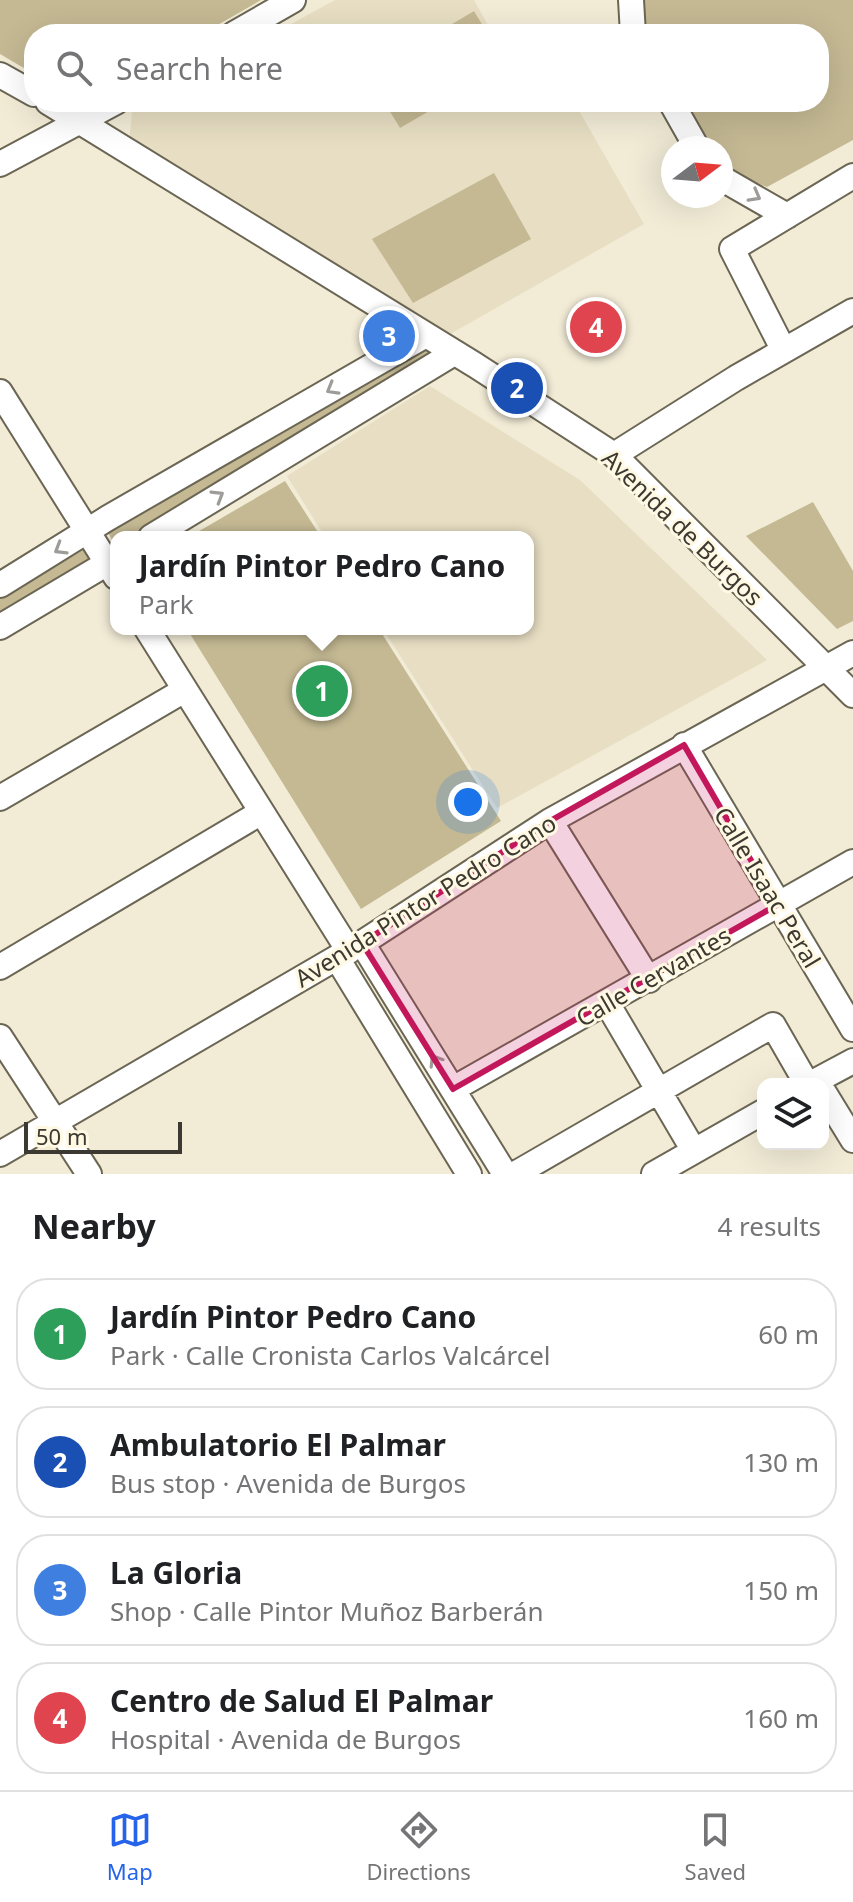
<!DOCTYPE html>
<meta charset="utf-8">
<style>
:root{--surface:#fff;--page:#f6f6f6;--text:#202124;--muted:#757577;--line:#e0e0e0;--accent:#2563eb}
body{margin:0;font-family:"Noto Sans",sans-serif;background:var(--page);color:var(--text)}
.controls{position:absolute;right:24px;bottom:24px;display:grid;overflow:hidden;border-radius:16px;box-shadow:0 8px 32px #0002}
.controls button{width:72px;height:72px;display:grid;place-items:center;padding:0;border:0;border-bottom:2px solid var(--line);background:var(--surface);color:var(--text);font:40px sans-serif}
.compass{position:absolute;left:661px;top:136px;width:72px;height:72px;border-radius:50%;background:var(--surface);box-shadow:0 8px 32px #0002;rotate:74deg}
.scale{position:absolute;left:24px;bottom:20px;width:158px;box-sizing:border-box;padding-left:8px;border:4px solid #3b3931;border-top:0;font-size:22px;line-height:28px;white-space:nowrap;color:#3b3931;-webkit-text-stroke:6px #fff9e4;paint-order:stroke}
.you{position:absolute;left:468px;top:802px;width:28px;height:28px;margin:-20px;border:6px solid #fff;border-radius:50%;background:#1a73e8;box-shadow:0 0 0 12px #1a73e833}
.badge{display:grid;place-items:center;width:52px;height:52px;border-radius:50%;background:var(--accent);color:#fff;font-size:26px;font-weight:700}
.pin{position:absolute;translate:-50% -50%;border:4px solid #fff;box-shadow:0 2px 8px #0006}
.popup{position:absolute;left:110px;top:531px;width:424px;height:104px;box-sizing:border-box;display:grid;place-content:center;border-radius:16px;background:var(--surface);filter:drop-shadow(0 2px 6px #0005);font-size:26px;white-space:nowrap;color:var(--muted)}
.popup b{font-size:30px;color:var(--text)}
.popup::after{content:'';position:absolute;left:50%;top:100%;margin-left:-16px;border:16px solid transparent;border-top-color:var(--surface)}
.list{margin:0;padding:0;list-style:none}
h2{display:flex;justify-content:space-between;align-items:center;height:104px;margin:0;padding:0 32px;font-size:34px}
h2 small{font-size:26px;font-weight:400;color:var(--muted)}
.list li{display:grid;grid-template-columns:52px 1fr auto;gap:24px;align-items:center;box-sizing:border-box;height:112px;margin:0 16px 16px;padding:0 16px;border:2px solid var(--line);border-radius:32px}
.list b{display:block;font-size:30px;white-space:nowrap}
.list p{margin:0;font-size:26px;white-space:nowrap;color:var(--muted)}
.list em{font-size:26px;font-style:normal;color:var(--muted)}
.icon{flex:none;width:44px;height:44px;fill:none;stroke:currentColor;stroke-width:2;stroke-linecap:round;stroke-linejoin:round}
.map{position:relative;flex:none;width:853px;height:1174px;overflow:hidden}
.search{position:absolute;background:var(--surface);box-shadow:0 8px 32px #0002;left:24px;right:24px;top:24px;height:88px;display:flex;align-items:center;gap:20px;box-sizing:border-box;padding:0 28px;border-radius:32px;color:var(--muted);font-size:30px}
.sheet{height:616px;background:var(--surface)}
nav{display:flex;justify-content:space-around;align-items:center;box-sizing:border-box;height:112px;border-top:2px solid var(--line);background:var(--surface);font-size:22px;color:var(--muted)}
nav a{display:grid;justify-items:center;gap:4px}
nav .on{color:var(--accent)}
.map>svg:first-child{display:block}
.built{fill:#e7dec3}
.green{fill:#c4b993}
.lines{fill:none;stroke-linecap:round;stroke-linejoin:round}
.street-casing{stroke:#6b6654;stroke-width:28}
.street{stroke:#fff;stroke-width:24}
.oneway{stroke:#9d9c98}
.marked{fill:#c2185b;fill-opacity:0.2;stroke:#c2185b;stroke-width:6;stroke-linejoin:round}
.labels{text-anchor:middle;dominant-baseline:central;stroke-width:6;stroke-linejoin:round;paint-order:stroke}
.street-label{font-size:24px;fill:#3b3931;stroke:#fff9e4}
</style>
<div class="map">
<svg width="853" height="1174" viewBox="0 0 853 1174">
<rect width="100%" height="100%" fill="#f2ecd7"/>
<path class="built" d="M335,0H474L493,34H488L474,11L435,34H273Z
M149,102H384L400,128L445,102H574L644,224L445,337L129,143L132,112Z
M430,386L580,480L767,660L497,808L383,629H528V537H325L287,476Z"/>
<path class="green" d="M0,0H261L202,34H34V74L0,54Z
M640,0H853V140L767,187L721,168V148H704L679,102H819V34H642Z
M474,11L488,34H435Z
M384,102H445L400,128Z
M494,173L531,239L413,303L372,239Z
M424,347L439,356L131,537H116L115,546L108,532Z
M285,481L321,537H189Z
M813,502L853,571V621L837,629L746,536Z
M90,546L97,556L0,614V599Z
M187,629H379L501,821L361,909Z"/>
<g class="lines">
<defs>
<path id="street" d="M631,0L633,34
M234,34L293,0
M0,75L34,94
M48,102L475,365L614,455L853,695
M671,102L697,148
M0,164L116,102
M721,178L787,216
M783,349L732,249L853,176
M0,392L116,577
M614,455L736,378L853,311
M151,537L454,353
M0,585L108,518L424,336
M0,627L116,558
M147,629L349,951
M684,745L853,1029
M0,798L183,691
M550,821L649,980
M362,943L505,1174
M337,958L469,1174
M0,967L260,813
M607,1003L694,1151
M0,1037L89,1174
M810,1084L853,1061
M453,1089L853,862
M823,1091L853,1140
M0,1154L362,943L550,821L853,653
M515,1174L773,1025L807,1084
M654,1174L763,1112"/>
</defs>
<use href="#street" class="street-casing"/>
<use href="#street" class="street"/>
</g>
<defs><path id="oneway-chevron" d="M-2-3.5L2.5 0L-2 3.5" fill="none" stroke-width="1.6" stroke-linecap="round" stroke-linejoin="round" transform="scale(2)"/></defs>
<g class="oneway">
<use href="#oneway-chevron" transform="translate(755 196) rotate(29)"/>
<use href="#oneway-chevron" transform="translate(332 389) rotate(150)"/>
<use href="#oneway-chevron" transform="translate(218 496) rotate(-31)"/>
<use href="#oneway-chevron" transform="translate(60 549) rotate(149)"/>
<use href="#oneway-chevron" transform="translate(435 1060) rotate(-122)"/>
</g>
<path class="marked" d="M684,745L777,905L453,1089L362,943L550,821Z"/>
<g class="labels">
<g class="street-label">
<text transform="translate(683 527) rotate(44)">Avenida de Burgos</text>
<text transform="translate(768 887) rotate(59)">Calle Isaac Peral</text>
<text transform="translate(425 900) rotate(-32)">Avenida Pintor Pedro Cano</text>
<text transform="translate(653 976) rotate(-30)">Calle Cervantes</text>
</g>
</g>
</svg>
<div class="controls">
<button><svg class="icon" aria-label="layers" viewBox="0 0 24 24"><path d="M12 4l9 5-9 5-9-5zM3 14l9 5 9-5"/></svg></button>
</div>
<svg class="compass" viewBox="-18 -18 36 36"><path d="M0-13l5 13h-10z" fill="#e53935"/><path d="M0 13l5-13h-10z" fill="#757577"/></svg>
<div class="scale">50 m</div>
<div class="you"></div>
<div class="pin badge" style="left:322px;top:691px;background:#2e9e5b">1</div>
<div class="popup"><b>Jardín Pintor Pedro Cano</b>Park</div>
<div class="pin badge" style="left:517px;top:388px;background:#1a4fb4">2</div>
<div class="pin badge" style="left:389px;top:336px;background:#3f7fe0">3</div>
<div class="pin badge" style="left:596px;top:327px;background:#e0444e">4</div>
<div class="search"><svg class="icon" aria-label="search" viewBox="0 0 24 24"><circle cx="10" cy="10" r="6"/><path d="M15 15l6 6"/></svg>Search here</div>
</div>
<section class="sheet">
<h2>Nearby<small>4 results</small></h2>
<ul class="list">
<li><span class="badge" style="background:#2e9e5b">1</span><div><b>Jardín Pintor Pedro Cano</b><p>Park · Calle Cronista Carlos Valcárcel</p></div><em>60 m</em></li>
<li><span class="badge" style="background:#1a4fb4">2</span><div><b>Ambulatorio El Palmar</b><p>Bus stop · Avenida de Burgos</p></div><em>130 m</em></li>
<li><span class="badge" style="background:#3f7fe0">3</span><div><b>La Gloria</b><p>Shop · Calle Pintor Muñoz Barberán</p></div><em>150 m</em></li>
<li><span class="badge" style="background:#e0444e">4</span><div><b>Centro de Salud El Palmar</b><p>Hospital · Avenida de Burgos</p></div><em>160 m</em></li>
</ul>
</section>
<nav>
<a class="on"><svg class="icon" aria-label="map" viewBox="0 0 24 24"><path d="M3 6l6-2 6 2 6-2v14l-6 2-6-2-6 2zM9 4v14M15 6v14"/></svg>Map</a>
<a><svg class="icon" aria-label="directions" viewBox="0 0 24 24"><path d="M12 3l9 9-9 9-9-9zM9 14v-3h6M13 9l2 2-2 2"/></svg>Directions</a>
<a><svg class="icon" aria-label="saved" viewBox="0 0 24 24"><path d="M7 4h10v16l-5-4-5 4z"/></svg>Saved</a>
</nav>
